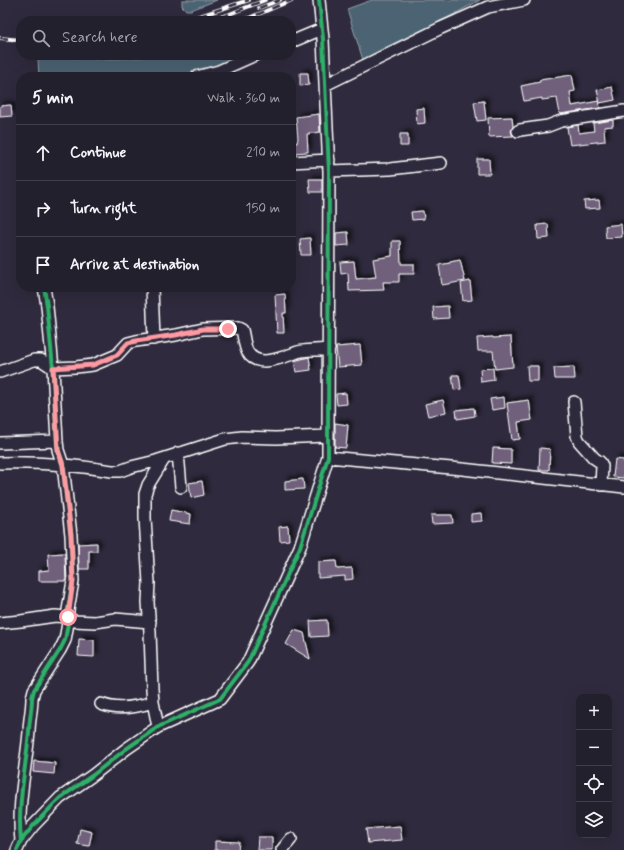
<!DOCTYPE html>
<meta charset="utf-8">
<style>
:root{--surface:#23202e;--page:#2b2836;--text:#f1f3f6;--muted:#a3a3aa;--line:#403e4a}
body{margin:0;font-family:Mynerve,sans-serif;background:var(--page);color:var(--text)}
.controls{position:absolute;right:12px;bottom:12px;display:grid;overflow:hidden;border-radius:8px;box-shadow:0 4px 16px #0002}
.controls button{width:36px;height:36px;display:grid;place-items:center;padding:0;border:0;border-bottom:1px solid var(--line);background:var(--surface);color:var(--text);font:20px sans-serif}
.stop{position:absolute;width:12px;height:12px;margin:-9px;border:3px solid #ff9aa2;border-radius:50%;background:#fff}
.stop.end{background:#ff9aa2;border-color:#fff;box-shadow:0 1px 4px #0008}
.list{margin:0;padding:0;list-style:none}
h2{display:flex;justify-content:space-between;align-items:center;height:52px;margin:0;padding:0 16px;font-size:17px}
h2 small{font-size:13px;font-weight:400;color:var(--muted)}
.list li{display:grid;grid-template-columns:26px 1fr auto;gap:12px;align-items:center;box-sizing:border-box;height:56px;padding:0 16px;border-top:1px solid var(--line)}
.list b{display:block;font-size:15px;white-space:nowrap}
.list em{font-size:13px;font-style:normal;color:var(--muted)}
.icon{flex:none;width:22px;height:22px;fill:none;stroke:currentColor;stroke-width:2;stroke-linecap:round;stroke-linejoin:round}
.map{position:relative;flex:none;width:624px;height:850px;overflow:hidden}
.search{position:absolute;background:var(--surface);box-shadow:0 4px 16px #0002;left:16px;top:16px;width:280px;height:44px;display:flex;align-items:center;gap:10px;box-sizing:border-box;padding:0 14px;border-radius:16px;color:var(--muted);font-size:15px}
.panel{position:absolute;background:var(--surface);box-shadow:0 4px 16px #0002;left:16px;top:72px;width:280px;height:220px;border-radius:16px}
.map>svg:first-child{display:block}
.water{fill:#4b6473;stroke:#93a2ab}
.building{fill:#6f607b;stroke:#fff;filter:url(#shadow)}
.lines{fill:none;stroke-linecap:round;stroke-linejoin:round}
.minor-casing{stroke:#fff;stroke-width:14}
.minor{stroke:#2f2a3d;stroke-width:11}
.rail-casing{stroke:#fff;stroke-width:4}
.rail{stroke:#2f2a3d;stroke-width:2.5;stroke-dasharray:8;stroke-linecap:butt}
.cycleway-casing{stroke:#2f2a3d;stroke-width:6}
.cycleway{stroke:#2db169;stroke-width:4}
.route{stroke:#ff9aa2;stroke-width:5}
</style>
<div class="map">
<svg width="624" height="850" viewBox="0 0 624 850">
<defs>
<filter id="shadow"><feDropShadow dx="3.5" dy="-3.5" stdDeviation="2" flood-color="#0009"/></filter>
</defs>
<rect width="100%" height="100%" fill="#2f2a3d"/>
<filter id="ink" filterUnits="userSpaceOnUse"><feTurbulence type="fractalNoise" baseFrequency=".025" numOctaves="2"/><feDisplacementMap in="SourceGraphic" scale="8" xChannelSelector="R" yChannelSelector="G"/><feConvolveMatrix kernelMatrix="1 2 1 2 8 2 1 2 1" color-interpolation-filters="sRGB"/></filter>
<g filter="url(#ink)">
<path class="water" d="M182,0H217L191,10H186L182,6Z
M372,0H480L447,18L384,48L363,60L347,9Z
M158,55H250L227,61L225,68L192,77H39L38,59L43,56C82,58 120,61 158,55Z"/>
<path class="building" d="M300,73H308L309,85L300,86Z
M572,75L575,91L570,92L572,106L599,101L600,108L560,114L557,98L542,100V98L524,101L521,86L540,82V80Z
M612,87L615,100L600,103L597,90Z
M484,101L486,120L477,121L474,102Z
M11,105L12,116L0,117V106Z
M424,108L425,123L417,124L416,109Z
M319,114L320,132L307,134L308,152L291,153V143H297L298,138L296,117Z
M512,117L513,127L511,131L513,136L489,137L488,118Z
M613,120V126L604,127L605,141L570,145L567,127L578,125L579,133L594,131L593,123Z
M400,134H408V146H400Z
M477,159H489L490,174H477Z
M309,179H322V192H310Z
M599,200L600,208L585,209L584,201Z
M423,211L424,219L412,220L411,212Z
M548,224L549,238L538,239L537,225Z
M621,224L622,237L606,238L605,226Z
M348,232L349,245L336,246V233Z
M310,238L311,255H301L300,239Z
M392,241H400L401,264H414V274H399V282H383L384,290L349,291L348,273L341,274L340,262L354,261L356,279L376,277L373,259L392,256Z
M460,260L465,281L442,285L439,265L450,263V262Z
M470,281L472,300L463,301L461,283Z
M285,294L286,313H283L284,333H277L275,295Z
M448,306L449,318L434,319L433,307Z
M493,337V338L511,337L513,367L495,369L493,351H478L477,338Z
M360,345L362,365L338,367L336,347Z
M309,357L311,370L296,372L294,361Z
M527,366H538V381H528Z
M574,367L575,379H555L554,368Z
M493,368L494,380L481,382L480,369Z
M452,375H459L461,389L454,390Z
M346,393L347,404L337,405L336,394Z
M504,397L505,408L492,410L490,399Z
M443,400L446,412L428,416L425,404Z
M529,400L532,420L518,422L520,439L512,440L507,403Z
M474,408L475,416L457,419L456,410Z
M335,423L348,425L346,448L335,447Z
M493,448L511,449V464L492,463Z
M540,448L550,449L549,470H539Z
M615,459L624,460V478L613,477Z
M303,479L304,489L285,490V481Z
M202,481L204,495L191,498L189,483Z
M171,510L191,514L190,524L169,521Z
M481,513L482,521L471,522V514Z
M431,515H452L453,523L432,524Z
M288,526L289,540L280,541L279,527Z
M97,543V551H89V569H79L78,544Z
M65,553L66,581H39V571L49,570L48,554Z
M336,561L337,569L352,568L353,579L345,580V576L318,578V562Z
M327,620L328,636L311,637L310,621Z
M294,630L304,633L310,659L286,644Z
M79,639L94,640V657L78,656Z
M34,761L55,763L54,774L33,772Z
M400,826L402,840L368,843L366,829Z
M80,829L92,832L89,846L77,844Z
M258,837H272V850H257Z
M215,841L239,842L238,850H215Z"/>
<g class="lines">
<defs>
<path id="minor" d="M291,42L322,29
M196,77L219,71L255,55
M325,85L441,28L488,7L524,0
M518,131L520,130L548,126L561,121L624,111
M291,162L329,160
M329,171L390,169L441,163
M152,287L154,339
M0,372L34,360H41L53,368L76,367L93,365L117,355L128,343L136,341L176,335L203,329L238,328L242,330C244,337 244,344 247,351C256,369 281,358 295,353C304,349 318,351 329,349
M574,402L577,436L579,441L594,458L600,462L602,466L601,485
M0,443L57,441
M178,453L181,487
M328,457L462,469L624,487
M0,463C38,462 75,465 112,471H120L131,467L156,461L225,439L242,437L276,438L328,436
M0,623L21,621L55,616L68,617L74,621L95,622L115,619L150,622
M101,704C117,711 137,707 153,702
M158,727L153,702L152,689L150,632L148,602L149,583L145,518V494L148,485L164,459
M21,841C17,804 26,768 29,732C29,721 32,710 32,698L34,690L60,650L65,640L68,623V610L73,581L71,535L63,465L58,450L57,441L53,368L47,306L44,287
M17,850L21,841L33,826L60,798L93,775L126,749L158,727L220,699L248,662L300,547L328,457V436L329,171L323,39L319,0
M282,850L291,839"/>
</defs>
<use href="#minor" class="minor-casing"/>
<use href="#minor" class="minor"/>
<defs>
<path id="rail" d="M259,8L280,0
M184,21L249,0
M206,21L227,15L265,0
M242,21L292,0
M0,38L21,40"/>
</defs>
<use href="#rail" class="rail-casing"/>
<use href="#rail" class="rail"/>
<defs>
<path id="cycleway" d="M21,841C17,804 26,768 29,732C29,721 32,710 32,698L34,690L60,650L65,640L68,623V610L73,581L71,535L63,465L58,450L57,441L53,368L47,306L44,287
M17,850L21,841L33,826L60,798L93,775L126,749L158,727L220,699L248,662L300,547L328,457V436L329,171L323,39L319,0"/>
</defs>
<use href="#cycleway" class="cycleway-casing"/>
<use href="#cycleway" class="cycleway"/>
</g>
</g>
<g class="lines" filter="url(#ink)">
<path class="route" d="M68,617L73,581L71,535L63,465L58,450L53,368L93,365L117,355L128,343L136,341L176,335L203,329H228"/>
</g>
</svg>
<div class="controls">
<button>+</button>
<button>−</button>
<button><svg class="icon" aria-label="locate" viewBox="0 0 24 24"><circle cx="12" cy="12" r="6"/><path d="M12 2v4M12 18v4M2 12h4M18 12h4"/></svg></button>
<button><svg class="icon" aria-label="layers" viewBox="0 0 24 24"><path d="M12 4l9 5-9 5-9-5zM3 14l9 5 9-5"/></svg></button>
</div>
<div class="stop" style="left:68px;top:617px"></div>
<div class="stop end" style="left:228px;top:329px"></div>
<div class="search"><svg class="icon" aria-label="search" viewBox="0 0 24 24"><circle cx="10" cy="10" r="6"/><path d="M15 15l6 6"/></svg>Search here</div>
<section class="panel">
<h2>5 min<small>Walk · 360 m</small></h2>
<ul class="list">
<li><svg class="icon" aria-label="ahead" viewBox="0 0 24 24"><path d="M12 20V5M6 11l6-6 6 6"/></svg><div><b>Continue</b></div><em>210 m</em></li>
<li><svg class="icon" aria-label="right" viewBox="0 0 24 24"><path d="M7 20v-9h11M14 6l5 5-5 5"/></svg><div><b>Turn right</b></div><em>150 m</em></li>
<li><svg class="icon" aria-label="arrive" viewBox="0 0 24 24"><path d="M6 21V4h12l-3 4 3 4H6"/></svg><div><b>Arrive at destination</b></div></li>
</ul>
</section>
</div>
